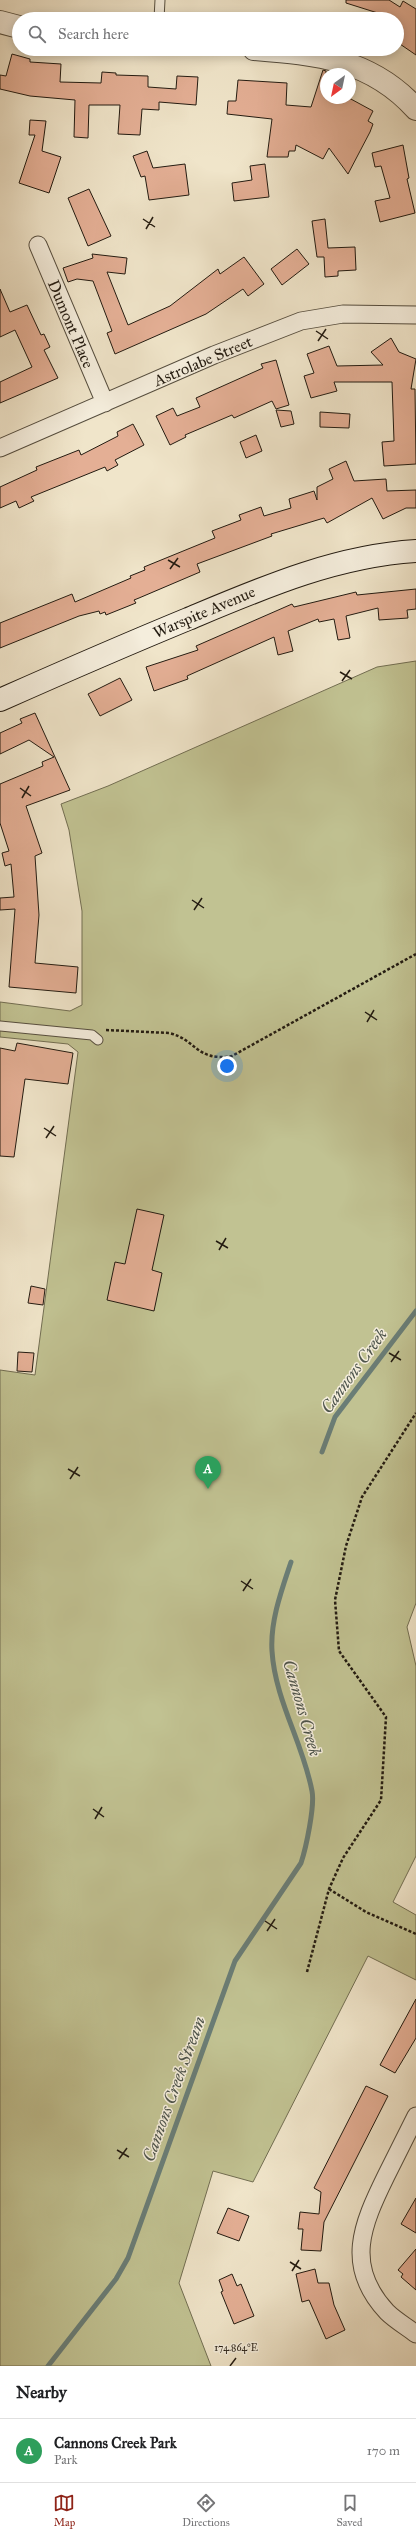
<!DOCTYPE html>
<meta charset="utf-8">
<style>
:root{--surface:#fff;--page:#f6f6f6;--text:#202124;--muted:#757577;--line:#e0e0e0;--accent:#8f2418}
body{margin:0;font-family:"IM FELL Great Primer",serif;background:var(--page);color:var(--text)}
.compass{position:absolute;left:320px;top:68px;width:36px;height:36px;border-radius:50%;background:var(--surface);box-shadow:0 2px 10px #0003;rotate:213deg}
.you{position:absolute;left:227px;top:1066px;width:14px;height:14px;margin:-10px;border:3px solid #fff;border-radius:50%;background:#1a73e8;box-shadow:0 0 0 6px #1a73e833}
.badge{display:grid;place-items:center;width:26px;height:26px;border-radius:50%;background:var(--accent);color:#fff;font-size:13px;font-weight:700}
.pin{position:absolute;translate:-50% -33px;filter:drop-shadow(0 1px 2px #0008)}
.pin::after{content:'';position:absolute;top:21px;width:14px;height:12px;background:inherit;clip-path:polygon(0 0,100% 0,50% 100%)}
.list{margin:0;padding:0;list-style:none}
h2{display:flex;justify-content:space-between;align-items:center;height:52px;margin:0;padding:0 16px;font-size:17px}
h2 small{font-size:13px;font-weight:400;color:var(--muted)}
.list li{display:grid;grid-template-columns:26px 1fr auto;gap:12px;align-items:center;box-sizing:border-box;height:64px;padding:0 16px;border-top:1px solid var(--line)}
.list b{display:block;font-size:15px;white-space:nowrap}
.list p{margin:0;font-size:13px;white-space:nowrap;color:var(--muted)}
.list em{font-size:13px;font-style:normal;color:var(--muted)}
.icon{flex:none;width:22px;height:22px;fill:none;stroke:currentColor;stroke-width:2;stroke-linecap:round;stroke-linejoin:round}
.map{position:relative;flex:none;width:416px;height:2366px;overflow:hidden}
.search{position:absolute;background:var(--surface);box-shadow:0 2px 10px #0003;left:12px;right:12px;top:12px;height:44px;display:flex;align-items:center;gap:10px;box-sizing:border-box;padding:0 14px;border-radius:22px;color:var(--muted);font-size:15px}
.sheet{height:116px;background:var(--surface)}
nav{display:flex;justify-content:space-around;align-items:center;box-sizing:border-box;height:56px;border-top:1px solid var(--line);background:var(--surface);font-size:11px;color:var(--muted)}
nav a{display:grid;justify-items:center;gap:2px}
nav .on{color:var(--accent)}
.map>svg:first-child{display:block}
.green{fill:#c1c292;stroke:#726e52}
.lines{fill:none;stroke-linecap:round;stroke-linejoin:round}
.stream{stroke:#6a7d76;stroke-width:5}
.building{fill:#e4af95;stroke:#231b11}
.service-casing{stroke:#564e3f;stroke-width:11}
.minor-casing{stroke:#564e3f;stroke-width:19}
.tertiary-casing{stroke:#564e3f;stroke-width:24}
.secondary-casing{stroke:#231b11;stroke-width:24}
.path{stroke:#231b11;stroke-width:2.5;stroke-dasharray:3 2;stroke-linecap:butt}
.service{stroke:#f5eedd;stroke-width:9}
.minor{stroke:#f5eedd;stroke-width:17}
.tertiary{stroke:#f5eedd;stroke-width:22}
.secondary{stroke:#f5eedd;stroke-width:22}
.ticks{fill:none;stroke:#231b11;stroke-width:1.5}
.labels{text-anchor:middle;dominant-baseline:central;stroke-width:3;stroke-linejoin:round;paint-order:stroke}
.street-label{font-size:16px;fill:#231b11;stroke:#f5eedd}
.water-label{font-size:17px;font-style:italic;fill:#4d544c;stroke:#f5eedd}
.ticks-label{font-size:10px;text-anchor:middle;fill:#231b11;stroke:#f5eedd;stroke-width:3;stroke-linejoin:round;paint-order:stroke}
</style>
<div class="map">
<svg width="416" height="2366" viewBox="0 0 416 2366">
<rect width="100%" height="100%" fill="#f0e5ca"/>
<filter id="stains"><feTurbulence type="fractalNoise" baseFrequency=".005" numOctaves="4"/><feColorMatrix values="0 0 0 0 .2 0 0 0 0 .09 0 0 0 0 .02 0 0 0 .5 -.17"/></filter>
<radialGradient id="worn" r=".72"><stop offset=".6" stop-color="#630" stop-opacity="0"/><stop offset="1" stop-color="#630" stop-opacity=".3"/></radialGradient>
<path class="green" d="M416,661V1603L407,1627L416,1666V1856L393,1902L416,1915V1980L368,1956L253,2182L213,2171L179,2283L211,2366H0V1370L35,1375L78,1052L68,1044L0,1037V1002L70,1011L82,1005V911L69,830L61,804L108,786L377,667Z"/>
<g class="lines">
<path class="stream" d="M322,1452L335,1417L416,1311
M48,2366L116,2279L128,2258L235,1961L301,1863C306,1848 315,1806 312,1791C303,1743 275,1700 272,1651C270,1621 282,1589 291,1562"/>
</g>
<path class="building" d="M346,0H389L400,7L403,1L416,9V55L397,42V19H378L381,14L346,3Z
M12,54L30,59V62L61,64L60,82L101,83L102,72L116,73V75L148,76V87L176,89L177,76L198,77L196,105L159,102V110L142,109L140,135L118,134L120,105H89L88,138L74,137L75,100L30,96L0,89V75L6,76Z
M323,70L326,71V98H349L373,111L368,121L373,124L370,132L348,174L329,148L323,159L296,145L295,151H289L288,157H267L272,119L227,114L228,101H236L238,80L287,83L286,105L311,107Z
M30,120L46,121L42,151L61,157L49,193L19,183L35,135H29Z
M403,145L409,178L407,179L415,213L380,222L375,201L390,198L381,166L375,167L372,153Z
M147,151L153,168L185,164L189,195L149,200L145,176L141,177L133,156Z
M265,164L269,197L234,201L232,183L252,180L250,166Z
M89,189L111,236L88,246L68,198Z
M325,219L328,248L355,247L356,270L338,271V276L325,277L324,257H317L312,221Z
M297,249L309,264L282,285L271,269Z
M92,254L127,258L125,274L107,272L128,325L170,306L218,269L220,274L244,257L264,284L248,296L243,289L206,314L115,354L107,333L112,331L93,281L77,279L68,282L63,268L93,258Z
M0,289L10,312L27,305L41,335L44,334L50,347L44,350L58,378L0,403V382L32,367L15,330L0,337Z
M391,338L399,352L416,359L411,389H415L416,464L384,466L382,442L394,441L392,382H334L337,391L311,398L304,376L314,373L307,354L329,346L337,366L383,365L371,352Z
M276,360L289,405L276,409L272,401L234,418L232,415L185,435L186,437L170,445L156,416L173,408L177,416L200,407L196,398L263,368L261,364Z
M276,410L291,411L294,424L281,427Z
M320,412L350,414L349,428L320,427Z
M133,424L144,445L115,460L118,465L107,471L105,467L31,497L34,501L19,508L16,501L0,508V487L37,470L36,467L79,450L81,455L118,436L117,432Z
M256,435L262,451L246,458L240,442Z
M346,461L354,481L386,479L387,491L416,490V508H406L383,519L372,498L327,523L324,518L271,534L272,536L197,564L200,572L139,598L134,600L136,603L106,615L105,612L100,614L99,611L79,616L0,648V623L72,594L75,602L131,578L130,576L145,570L144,567L215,538L212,531L241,520L239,515L261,507L264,516L291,508L289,499L314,491L317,500V487L333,479L329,469Z
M416,589V609L407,610L408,618L379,620L378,608L346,616L350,638L338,640L334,619L319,622L318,619L288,631L293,651L278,655L274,637L187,676L188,679L154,691L146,667L198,650L196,646L292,604L294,607L356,592L357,595Z
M120,678L132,700L100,716L88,694Z
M35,713L70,790L26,806L42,853L35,856L39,915L35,963L78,967L76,993L9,987L15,909L0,910V898L14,897L11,864L5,866L2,853L9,851L0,823V784L43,766L42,762L54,757L29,740L0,754V733L22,723L20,719Z
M17,1043L73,1053L68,1084L25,1079L14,1157L0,1156V1048L15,1051Z
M137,1209L164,1215L152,1270L162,1273L154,1311L107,1300L115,1262L125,1264Z
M31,1286L45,1289L43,1305L28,1303Z
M18,1352L34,1353L32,1372L17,1371Z
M416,1999V2038L395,2073L380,2065Z
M366,2086L388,2096L324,2222L321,2251L301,2250L303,2229H298L300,2212L319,2214L321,2192L314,2188Z
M416,2198V2233L401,2224Z
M228,2208L249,2216L239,2241L217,2233Z
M416,2249V2290L401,2277L403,2274L398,2270Z
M315,2269L318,2283H329L334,2305L345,2330L326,2339L309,2300L302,2302L296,2274Z
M232,2274L237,2286L241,2284L254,2316L234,2324L221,2292L223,2291L219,2280Z"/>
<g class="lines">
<defs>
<path id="service" d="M159,19L160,0
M0,1026L92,1035L98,1040"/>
<path id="minor" d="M38,245L105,403
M0,448L214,355L301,321L343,314L416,315
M416,2116C406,2136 396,2156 386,2176C362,2225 344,2266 387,2312C395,2320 407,2327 416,2334"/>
<path id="tertiary" d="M0,22L19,27
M254,49C317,54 371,59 416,109"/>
<path id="secondary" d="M0,700C63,672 125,645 188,619C262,588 335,556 416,551"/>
</defs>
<use href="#service" class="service-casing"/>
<use href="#minor" class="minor-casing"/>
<use href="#tertiary" class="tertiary-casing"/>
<use href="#secondary" class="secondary-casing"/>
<path class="path" d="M106,1030L169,1033C196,1039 196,1062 232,1056L416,954
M329,1889L366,1912L416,1934
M307,1972L329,1889L343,1858L381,1800L386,1717L339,1651L335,1600L346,1546L362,1497L416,1413"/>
<use href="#service" class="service"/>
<use href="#minor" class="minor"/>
<use href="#tertiary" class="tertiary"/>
<use href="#secondary" class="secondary"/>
</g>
<path class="ticks" d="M143,219L155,227M146,229L153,217M316,331L328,339M318,341L326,329M168,560L180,567M170,569L178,558M340,672L352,679M342,681L350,670M20,788L31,796M22,798L29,786M192,900L204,908M194,910L202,898M365,1012L377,1020M367,1022L374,1010M44,1128L56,1136M46,1138L54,1126M216,1241L228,1248M219,1250L226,1238M389,1353L401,1360M391,1362L399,1351M68,1469L80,1476M70,1479L78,1467M241,1581L253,1589M243,1591L251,1579M93,1809L104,1817M95,1819L102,1807M265,1921L277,1929M267,1931L275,1919M117,2150L129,2157M119,2159L127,2148M290,2262L301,2269M292,2271L299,2260M230,2366L236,2358"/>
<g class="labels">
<g class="street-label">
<text transform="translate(71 324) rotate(67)">Dumont Place</text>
<text transform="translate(203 361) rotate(-23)">Astrolabe Street</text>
<text transform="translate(204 612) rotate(-23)">Warspite Avenue</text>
</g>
<g class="water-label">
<text transform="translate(354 1371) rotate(-54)">Cannons Creek</text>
<text transform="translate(302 1708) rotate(74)">Cannons Creek</text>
<text transform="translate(174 2089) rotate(-70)">Cannons Creek Stream</text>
</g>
</g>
<g class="ticks-label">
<text x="236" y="2351">174.864°E</text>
</g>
<rect width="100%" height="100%" filter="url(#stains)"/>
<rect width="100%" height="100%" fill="url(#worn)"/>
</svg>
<svg class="compass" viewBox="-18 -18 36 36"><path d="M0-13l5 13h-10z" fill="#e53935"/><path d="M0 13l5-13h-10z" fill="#757577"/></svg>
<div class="you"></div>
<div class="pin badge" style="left:208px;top:1489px;background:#2e9e5b">A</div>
<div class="search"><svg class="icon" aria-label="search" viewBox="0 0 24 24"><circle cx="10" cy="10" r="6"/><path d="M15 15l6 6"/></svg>Search here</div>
</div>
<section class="sheet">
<h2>Nearby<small></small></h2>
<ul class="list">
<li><span class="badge" style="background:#2e9e5b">A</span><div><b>Cannons Creek Park</b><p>Park</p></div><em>170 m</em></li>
</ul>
</section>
<nav>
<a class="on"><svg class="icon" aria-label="map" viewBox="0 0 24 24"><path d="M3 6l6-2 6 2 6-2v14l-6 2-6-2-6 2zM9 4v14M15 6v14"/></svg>Map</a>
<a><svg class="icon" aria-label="directions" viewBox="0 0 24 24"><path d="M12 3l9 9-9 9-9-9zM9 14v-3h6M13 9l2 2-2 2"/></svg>Directions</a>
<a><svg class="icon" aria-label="saved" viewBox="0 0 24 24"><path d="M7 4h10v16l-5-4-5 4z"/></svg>Saved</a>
</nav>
